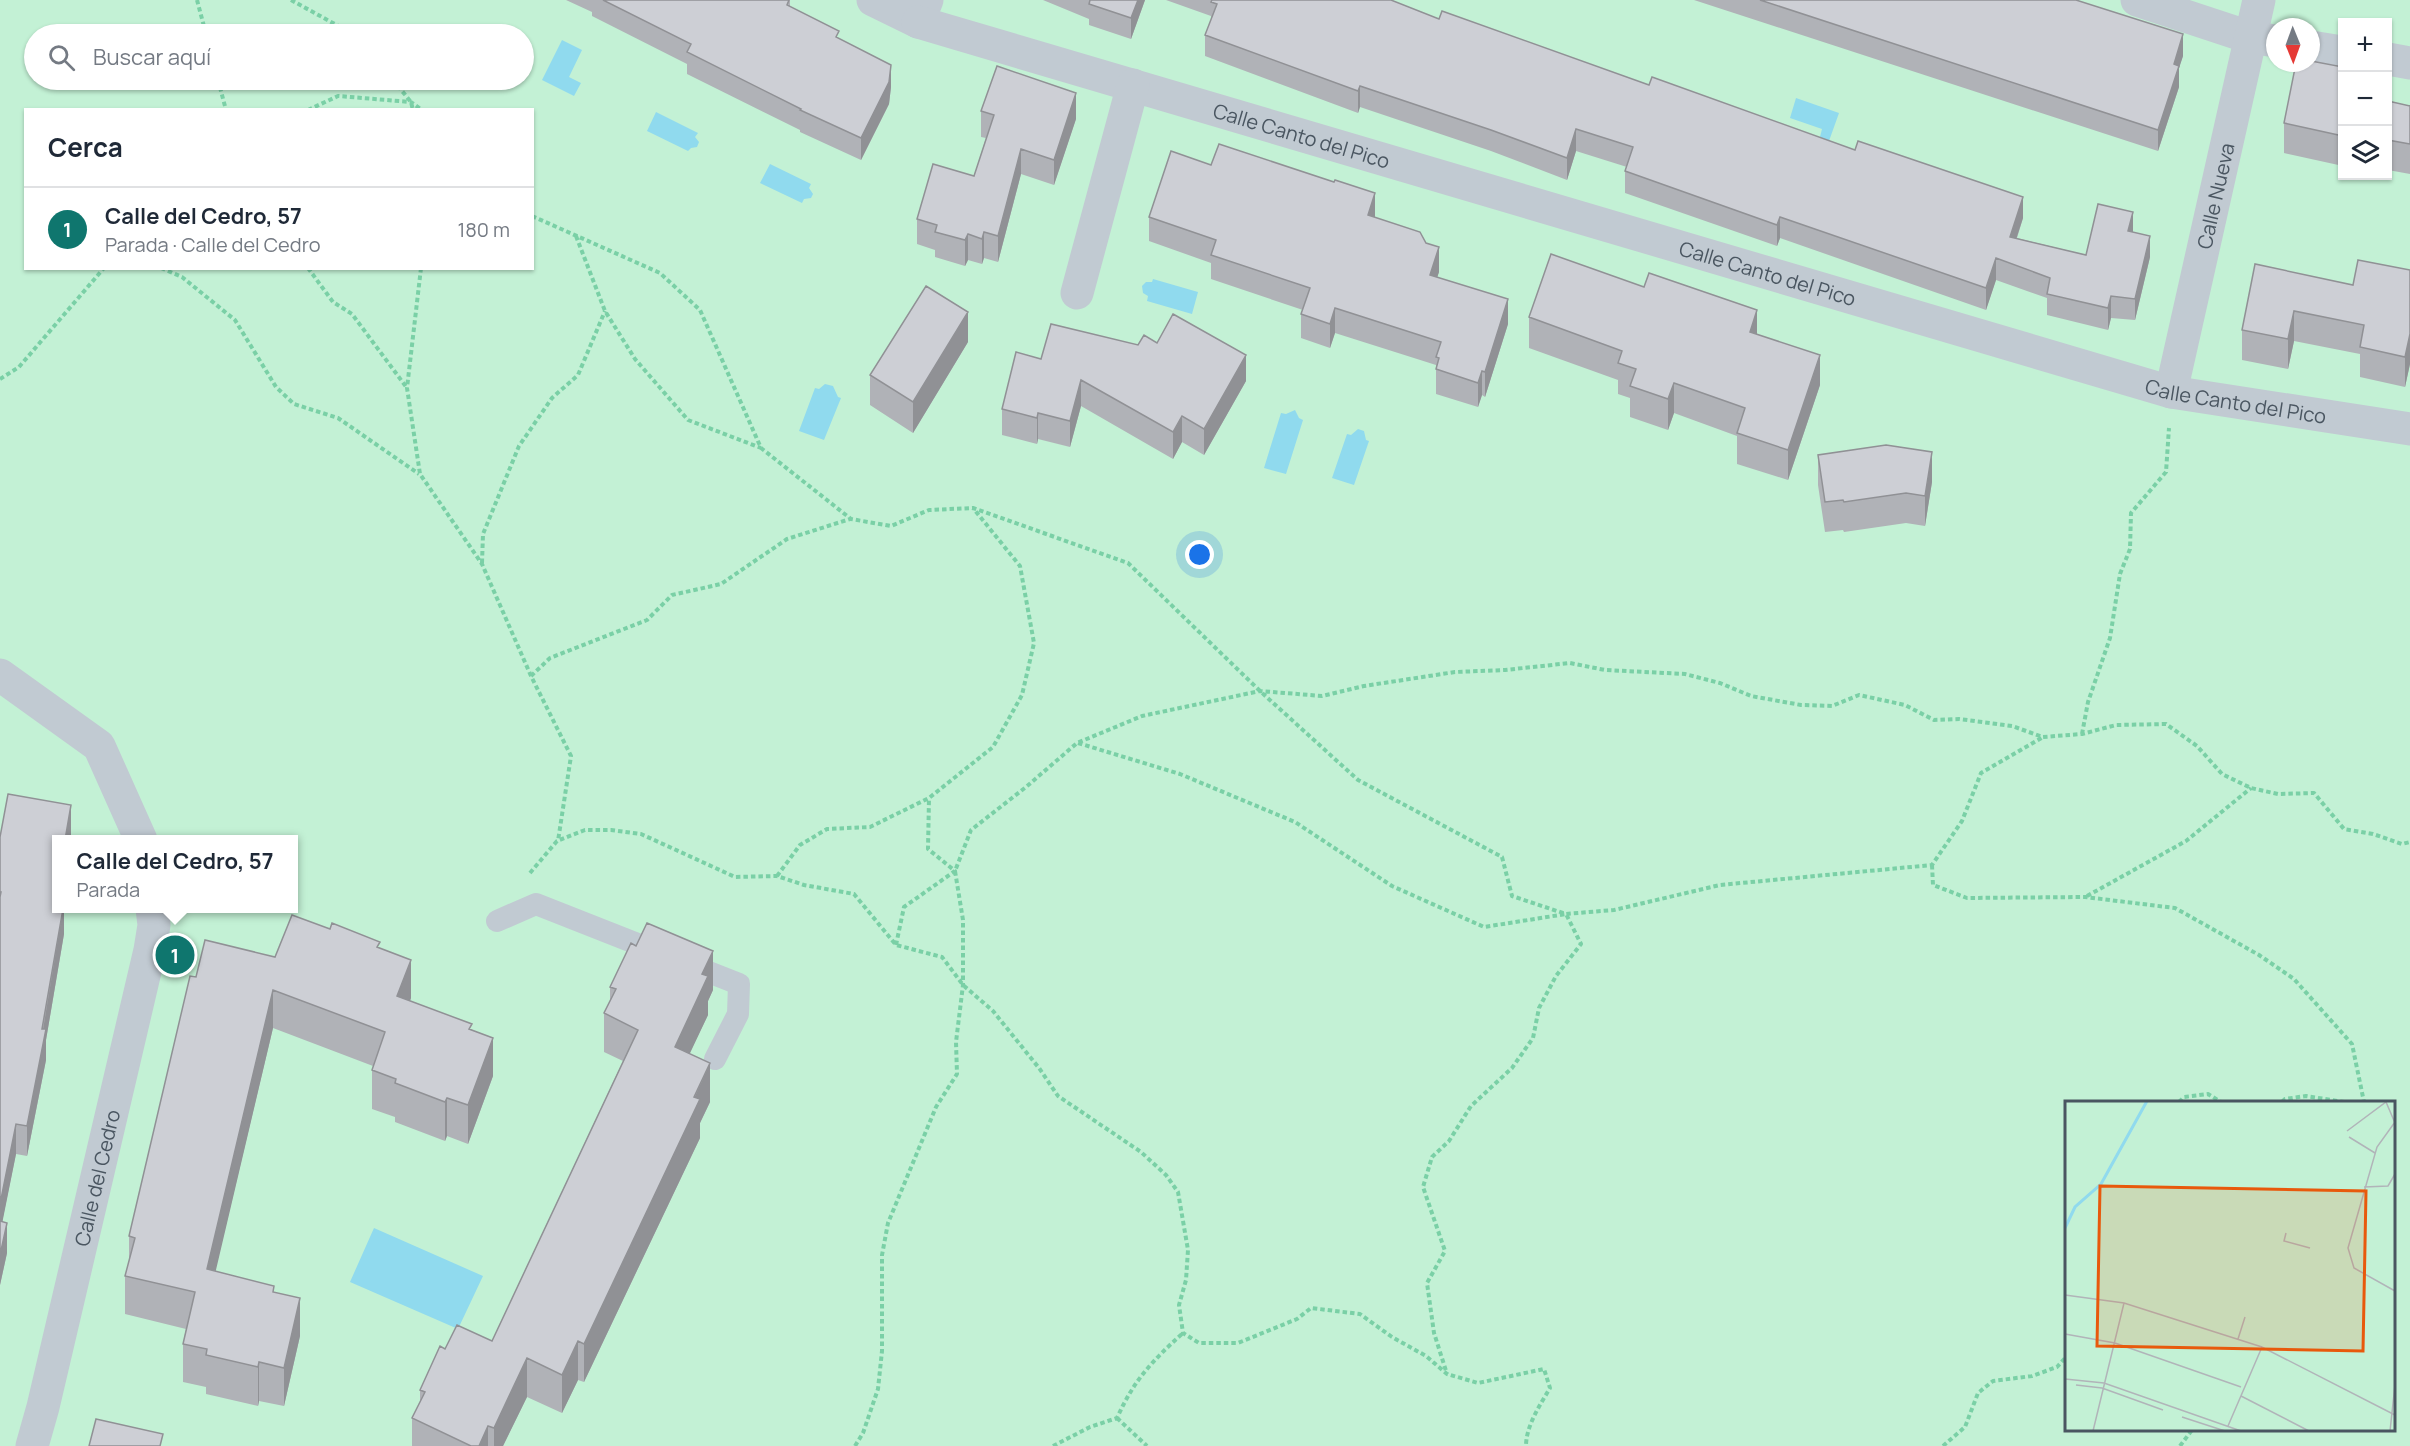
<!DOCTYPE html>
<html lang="es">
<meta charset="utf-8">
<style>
:root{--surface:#fff;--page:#f2f2f3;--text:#1f2937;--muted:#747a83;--line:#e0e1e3;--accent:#0f766e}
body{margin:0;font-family:Manrope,sans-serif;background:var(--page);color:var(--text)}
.controls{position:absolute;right:18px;top:18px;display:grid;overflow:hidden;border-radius:0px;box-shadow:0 2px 4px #0004}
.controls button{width:54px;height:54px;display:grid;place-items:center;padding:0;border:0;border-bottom:2px solid var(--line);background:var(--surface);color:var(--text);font:30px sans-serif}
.compass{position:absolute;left:2266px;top:18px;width:54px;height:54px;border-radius:50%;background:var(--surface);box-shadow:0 2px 4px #0004;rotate:179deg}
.you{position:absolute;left:1200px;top:555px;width:21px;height:21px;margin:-15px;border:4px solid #fff;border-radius:50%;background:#1a73e8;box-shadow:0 0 0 9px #1a73e833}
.badge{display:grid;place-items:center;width:39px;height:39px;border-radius:50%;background:var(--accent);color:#fff;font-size:20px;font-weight:700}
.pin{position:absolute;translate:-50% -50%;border:3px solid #fff;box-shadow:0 2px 6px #0006}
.popup{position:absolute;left:52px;top:835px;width:246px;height:78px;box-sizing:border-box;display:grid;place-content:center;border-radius:0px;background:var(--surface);filter:drop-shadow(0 2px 4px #0005);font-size:20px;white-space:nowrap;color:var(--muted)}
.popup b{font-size:22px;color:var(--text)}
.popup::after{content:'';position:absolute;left:50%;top:100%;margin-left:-12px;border:12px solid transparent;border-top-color:var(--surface)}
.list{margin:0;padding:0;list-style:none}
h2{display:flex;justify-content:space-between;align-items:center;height:78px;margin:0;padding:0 24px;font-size:26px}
h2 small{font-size:20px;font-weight:400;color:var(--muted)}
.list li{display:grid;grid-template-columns:39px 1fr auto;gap:18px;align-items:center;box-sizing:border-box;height:84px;padding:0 24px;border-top:2px solid var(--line)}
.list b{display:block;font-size:22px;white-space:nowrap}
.list p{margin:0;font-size:20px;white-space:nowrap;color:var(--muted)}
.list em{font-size:20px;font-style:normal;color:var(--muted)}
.icon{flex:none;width:33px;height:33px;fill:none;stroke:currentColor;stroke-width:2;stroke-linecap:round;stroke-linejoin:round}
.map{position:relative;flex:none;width:2410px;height:1446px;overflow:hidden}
.search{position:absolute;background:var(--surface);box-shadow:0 2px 4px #0004;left:24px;top:24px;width:510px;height:66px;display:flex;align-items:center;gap:15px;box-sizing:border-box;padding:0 21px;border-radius:33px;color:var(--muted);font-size:22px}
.panel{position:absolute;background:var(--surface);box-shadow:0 2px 4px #0004;left:24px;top:108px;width:510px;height:162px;border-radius:0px}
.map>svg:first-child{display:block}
.green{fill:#c3f1d5;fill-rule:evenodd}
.water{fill:#90daee}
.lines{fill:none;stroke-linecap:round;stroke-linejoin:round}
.path{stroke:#7ad0a6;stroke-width:4;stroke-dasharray:4.5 3;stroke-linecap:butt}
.lane{stroke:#c1cad2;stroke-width:22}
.street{stroke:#c1cad2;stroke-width:33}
.wall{fill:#b0b2b7}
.shaded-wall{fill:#909195}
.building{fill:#cdcfd5;stroke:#909195;stroke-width:1.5}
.labels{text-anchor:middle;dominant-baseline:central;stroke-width:6;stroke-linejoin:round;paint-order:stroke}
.street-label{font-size:20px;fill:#4a5661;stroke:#fff}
.inset-river{fill:none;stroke:#90daee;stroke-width:3}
.inset-road{fill:none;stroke:#b1b4b9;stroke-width:1.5}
.view{fill:#e8590c;fill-opacity:0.15;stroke:#e8590c;stroke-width:3}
.inset-edge{fill:none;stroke:#4a5661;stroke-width:3}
</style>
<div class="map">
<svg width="2410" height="1446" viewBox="0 0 2410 1446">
<rect width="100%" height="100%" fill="#f5f3f3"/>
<path class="green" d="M0,0H2410V1446H0ZM2342,22H2388V176H2342ZM2275,27H2311V63H2275ZM34,34H524V80H34ZM26,110H532V268H26ZM57,840H294V908H57ZM2066,1102H2394V1430H2066Z"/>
<path class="water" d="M562,40L582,50L569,77L581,83L574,96L542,80Z
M1796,98L1839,113L1829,141L1820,137L1822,129L1790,118Z
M656,112L698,133L695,137L699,142L697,147L691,148L688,151L647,131Z
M770,164L811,184L809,188L813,194L811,198L804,199L802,203L760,183Z
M1153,279L1198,292L1192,314L1147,301L1148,296L1143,293L1142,286L1146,282H1152Z
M825,384L833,386L838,397L841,398L824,440L799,431L815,388L819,389Z
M1295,410L1299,418L1303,420L1286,474L1264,468L1281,413L1286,414Z
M1358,429L1364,431L1366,440L1369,441L1354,485L1332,478L1347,434L1351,435Z
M374,1228L483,1276L458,1329L350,1282Z"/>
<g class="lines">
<path class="path" d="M197,0L206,34
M291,0L353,34
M218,80L226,110
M393,80L411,102L413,110
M308,110L338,96L411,102L422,110
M532,216L660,273L700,310L761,448L851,519L891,526L929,510L973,508L1128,563L1260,691L1358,780L1502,857L1512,896L1566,914L1614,910L1720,885L1932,865L1962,821L1981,773L2043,737
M576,236L605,311L635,359L688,420L761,448
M161,268L182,277L235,320L276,387L294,404L338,418L419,474
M308,268L333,302L352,314L407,388
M421,268L407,388L420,474L482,564L531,676L571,756L558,841
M0,379L19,367L104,268
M482,563L483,534L519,446L552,398L578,375L605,311
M531,676L550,658L647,620L672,595L721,584L787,539L850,519
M2082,734L2088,702L2110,638L2120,574L2130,549L2131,513L2166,472L2169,428
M1078,743L1180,774L1295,822L1392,886L1484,927L1566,914L1581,944L1556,976L1539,1008L1533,1038L1512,1068L1471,1106L1449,1141L1432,1157L1423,1187L1445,1251L1427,1283L1434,1333L1447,1374
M1932,865L1933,885L1967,898L2085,897L2175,908L2259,955L2294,979L2352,1044L2364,1102
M530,873L557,841L585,830H611L641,834L735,877L777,876L804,885L854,894L896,945L942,957L963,985L993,1011L1039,1068L1058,1096L1141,1152L1166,1175L1178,1192L1188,1250L1186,1280L1179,1305L1183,1333L1199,1343H1238L1297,1319L1311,1308L1360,1314L1392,1337L1426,1356L1447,1374L1478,1383L1544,1369L1550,1388C1540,1405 1526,1426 1526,1446
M777,876L800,845L827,829L870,827L929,798L993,747L1022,695L1034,643L1020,566L973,508
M2087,896L2186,841L2251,788
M896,945L904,907L955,871L928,849L929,798
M2179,1102L2184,1097L2208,1094L2221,1102
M2282,1102L2285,1099L2306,1096L2344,1102
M1117,1418L1147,1446
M855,1446L863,1433L878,1389L882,1351V1255L888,1223L936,1107L957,1074L956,1042L963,985V920L955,871L971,830L1026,787L1077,743L1142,716L1260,691L1322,696L1364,686L1455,672L1505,670L1570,663L1605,670L1685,674L1720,683L1751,696L1801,705L1832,706L1859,695L1905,705L1934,720L1959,719L2012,726L2043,737L2082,734L2116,725L2166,724L2197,746L2222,774L2251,788L2278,794L2314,793L2344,829L2373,834L2402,844L2410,842
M1053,1446L1090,1427L1117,1418C1134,1380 1152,1361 1183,1333
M1943,1446L1965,1427L1978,1393L1993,1381L2032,1376L2057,1367L2066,1357
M2180,1446L2192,1430"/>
<path class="lane" d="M497,921L536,904L739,984L738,1014L715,1059"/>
<g class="street">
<path d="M873,0L918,22L927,0"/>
<path d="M2137,0L2249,37L2275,41"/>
<path id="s1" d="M918,22L2171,392L2410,429"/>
<path d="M2311,47L2342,52"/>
<path d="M2388,59L2410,63"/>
<path d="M1077,293L1133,85"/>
<path id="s2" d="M2171,392L2259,0"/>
<path d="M0,675L99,746L141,840"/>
<path id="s3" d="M32,1446L43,1407L150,950L154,925L152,908"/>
</g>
</g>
<path class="wall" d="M566,0H790V6L839,39L891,87L889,104L861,160L800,132V130L687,74V64L592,16V12Z
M1043,0H1145L1131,39L1089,25V19Z
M1166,0H1391L1439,19L1649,85L2023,218L2017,238L2086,255L2133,232L2150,257L2135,320L2111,318L2108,330L2047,315V298L1996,280L1986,310L1780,238L1777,246L1625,193V171L1627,167L1576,151L1567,180L1491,151L1360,107L1358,113L1205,56V35L1211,21V16Z
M1694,0H2076L2183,56L2179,68V87L2158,151Z
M2343,67V166L2284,153V123Z
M2388,101L2410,106V105V174L2388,170Z
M981,111L1076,119L1054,185L1021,174L998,262L984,258L982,264L968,260L965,266L935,257V250L917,244V219L974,176L986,138L981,137Z
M1149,217H1375L1439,272L1437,277L1508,324L1485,397L1482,395L1478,407L1436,394V365L1335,333L1330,348L1301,338V314L1303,310L1211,279V263L1149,241Z
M2410,270V364L2405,387L2360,377V354L2294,341L2288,369L2242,360V330L2353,285Z
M1529,317L1757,335L1820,385L1788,480L1737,464V436L1674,413L1668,430L1630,417V398L1618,394V380L1529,348Z
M968,342L913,433L870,405V375Z
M1157,343L1246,381L1204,455L1182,442L1173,459L1081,406L1070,447L1038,439L1037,444L1002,435V409L1041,359Z
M1818,455L1932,482L1925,526L1906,523L1844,532L1843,530L1825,532L1818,485Z
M71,835L57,909H64V934L46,1040V1060L27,1156L16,1154L2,1222L7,1253L0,1285V837Z
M380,948L411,998L410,1001L472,1030L493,1076L468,1144L447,1136L445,1141L395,1122V1117L372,1109V1070L373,1066L273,1028L215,1271L274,1292L300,1336L284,1406L259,1401L258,1406L206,1394V1387L183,1382V1344L186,1329L125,1314V1276L129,1262V1236L196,977L275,957Z
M610,987L713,990L708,1001V1015L689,1054L710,1102L700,1123V1138L584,1382L578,1380L562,1413L527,1397L503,1446H412V1418L420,1403V1390L445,1349L492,1341L623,1061L604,1052V1013L610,1001Z"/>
<path class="shaded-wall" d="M1138,0H1145L1131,39V18Z
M2183,34V56L2179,68V87L2158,151V130L2174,64Z
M891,65V87L889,104L861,160V138Z
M2343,75V105L2339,92Z
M1360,86V107L1358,113V91Z
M1076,93V119L1054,185V160Z
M1576,129V151L1567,180V158Z
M1021,149V174L998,262V236Z
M1375,193V218L1368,215Z
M2023,197V218L2010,258V237Z
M2133,212V234L2128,231Z
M1780,217V238L1777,246V225Z
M984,232V258L982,264V239Z
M968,234V260L965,266V240Z
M2150,236V257L2135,320V299Z
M1439,247V272L1430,299V275Z
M1996,258V280L1986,310V288Z
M2111,296V318L2108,330V308Z
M1508,299V324L1485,397V372Z
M1335,308V333L1330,348V324Z
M1757,310V341L1750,332Z
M2294,311V341L2288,369V339Z
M968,312V342L913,433V402Z
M2410,334V364L2405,387V357Z
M1246,355V381L1204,455V429Z
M1820,355V385L1788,480V450Z
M1482,371V395L1478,407V383Z
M1081,380V406L1070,447V421Z
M1674,383V413L1668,430V399Z
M1038,413V439L1037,444V418Z
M1182,416V442L1173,459V432Z
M1932,452V482L1925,526V496Z
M71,805V835L70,840H65Z
M63,909H64V934L46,1040V1060L27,1156V1126Z
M713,951V990L708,1001V1015L675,1085V1047L702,974Z
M411,960V998L397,1035V996Z
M273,990V1028L207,1308V1269Z
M493,1038V1076L468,1144V1105Z
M710,1063V1102L700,1123V1138L584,1382V1344Z
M447,1098V1136L445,1141V1102Z
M16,1124V1154L0,1234V1204Z
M7,1223V1253L0,1285V1255Z
M300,1298V1336L284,1406V1368Z
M578,1341V1380L562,1413V1375Z
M527,1358V1397L503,1446H494V1428Z
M259,1362V1401L258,1406V1367Z
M488,1426V1446H479Z"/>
<path class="building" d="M603,0H789L787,5L839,31L836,37L891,65L889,82L861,138L800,110L801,109L687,52L691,44Z
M1090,0H1138L1131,18L1089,4Z
M1212,0H1391L1439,19L1442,11L1649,85L1652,77L1855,150L1858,141L2023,197L2010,237L2086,255L2098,204L2133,212L2128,231L2150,236L2135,299L2111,296L2108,308L2047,294L2050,278L1996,258L1986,288L1780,217L1777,225L1625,171L1633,147L1576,129L1567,158L1491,130L1360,86L1358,91L1205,35L1217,4L1211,2Z
M1760,0H2076L2183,34L2174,64L2179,66L2158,130Z
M2311,61L2343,67V75L2339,92H2343V136L2284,123L2296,63H2311Z
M997,66L1076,93L1054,160L1021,149L998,236L984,232L982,239L968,234L965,240L935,232L937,225L917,219L933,164L974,176L994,115L981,111Z
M2388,101L2410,106V105V144L2388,140Z
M1219,144L1334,182L1335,180L1375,193L1368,215L1420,232L1426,243L1439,247L1430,275L1508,299L1485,372L1482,371L1478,383L1436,369L1439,358L1436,357L1441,342L1335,308L1330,324L1301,314L1310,288L1211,255L1216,240L1149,217L1171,151L1211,165Z
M1551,254L1644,287L1649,273L1757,310L1750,332L1820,355L1788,450L1737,433L1745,408L1674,383L1668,399L1630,386L1636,369L1618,363L1622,351L1529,317Z
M2358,260L2410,270V334L2405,357L2360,347L2364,325L2294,311L2288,339L2242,330L2255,264L2353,285Z
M926,286L968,312L913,402L870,375Z
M1173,314L1246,355L1204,429L1182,416L1173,432L1081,380L1070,421L1038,413L1037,418L1002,409L1016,352L1041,359L1051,324L1138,345L1144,335L1157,343Z
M1886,445L1932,452L1925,496L1906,493L1844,502L1843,500L1825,502L1818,455Z
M8,794L71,805L65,840H57V888L54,902L57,903V909H63L42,1029H46L27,1126L16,1124L0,1204V897L1,892H0V837Z
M292,915L330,929L332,923L380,942L377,947L411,960L397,996L472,1024L469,1029L493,1038L468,1105L447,1098L445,1102L395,1083L396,1079L372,1070L385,1032L273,990L207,1269L274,1286L273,1292L300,1298L284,1368L259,1362L258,1367L206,1355L207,1349L183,1344L195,1292L125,1276L135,1238L129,1236L190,976L196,977L205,940L275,957Z
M647,923L713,951L702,974L708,976L675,1047L710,1063L694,1097L700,1099L584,1344L578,1341L562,1375L527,1358L494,1428L488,1426L479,1446H471L412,1418L425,1392L420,1390L440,1346L445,1349L457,1325L492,1341L638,1030L604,1013L616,989L610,987L631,943L636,946Z
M0,1221L7,1223L0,1255Z
M96,1419L163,1434L160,1446H89Z"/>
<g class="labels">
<g class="street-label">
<text stroke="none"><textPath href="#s1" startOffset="400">Calle Canto del Pico</textPath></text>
<text stroke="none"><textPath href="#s2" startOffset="201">Calle Nueva</textPath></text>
<text stroke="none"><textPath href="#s1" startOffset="886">Calle Canto del Pico</textPath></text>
<text stroke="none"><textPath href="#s1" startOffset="1372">Calle Canto del Pico</textPath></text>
<text stroke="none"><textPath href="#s3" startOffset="276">Calle del Cedro</textPath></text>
</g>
</g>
<g transform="translate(2065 1101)">
<rect width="330" height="330" fill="#f5f3f3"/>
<path d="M0,0H330V330H0Z" fill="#c3f1d5"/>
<path class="inset-river" d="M0,127L10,106L36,83L82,0"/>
<path class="inset-road" d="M330,21L312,46L283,147L289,167L330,190M282,30L321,1L330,22M284,36L310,52M299,86L323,85L330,73M221,132L219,140L245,147M0,194L59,202L197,246M0,233L50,242L176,286M173,238L180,216M0,278L39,282L176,330M11,284L37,287L98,309M176,295L244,330M117,316L160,330M163,325L197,246L330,314M28,330L59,202M325,330L330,284"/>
<path class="view" d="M35,85L301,90L298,250L32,245Z"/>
<rect width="330" height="330" class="inset-edge"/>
</g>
</svg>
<div class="controls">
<button>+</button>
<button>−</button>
<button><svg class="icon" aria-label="layers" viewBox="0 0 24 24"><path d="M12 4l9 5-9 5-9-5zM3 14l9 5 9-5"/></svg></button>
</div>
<svg class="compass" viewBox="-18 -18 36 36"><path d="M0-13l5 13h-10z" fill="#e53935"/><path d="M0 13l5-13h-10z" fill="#747a83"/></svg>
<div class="you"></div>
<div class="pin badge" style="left:175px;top:955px">1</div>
<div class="popup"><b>Calle del Cedro, 57</b>Parada</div>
<div class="search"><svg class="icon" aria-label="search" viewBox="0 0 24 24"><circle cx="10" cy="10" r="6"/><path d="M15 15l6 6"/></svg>Buscar aquí</div>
<section class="panel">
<h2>Cerca<small></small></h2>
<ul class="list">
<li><span class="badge">1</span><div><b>Calle del Cedro, 57</b><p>Parada · Calle del Cedro</p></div><em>180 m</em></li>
</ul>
</section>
</div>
